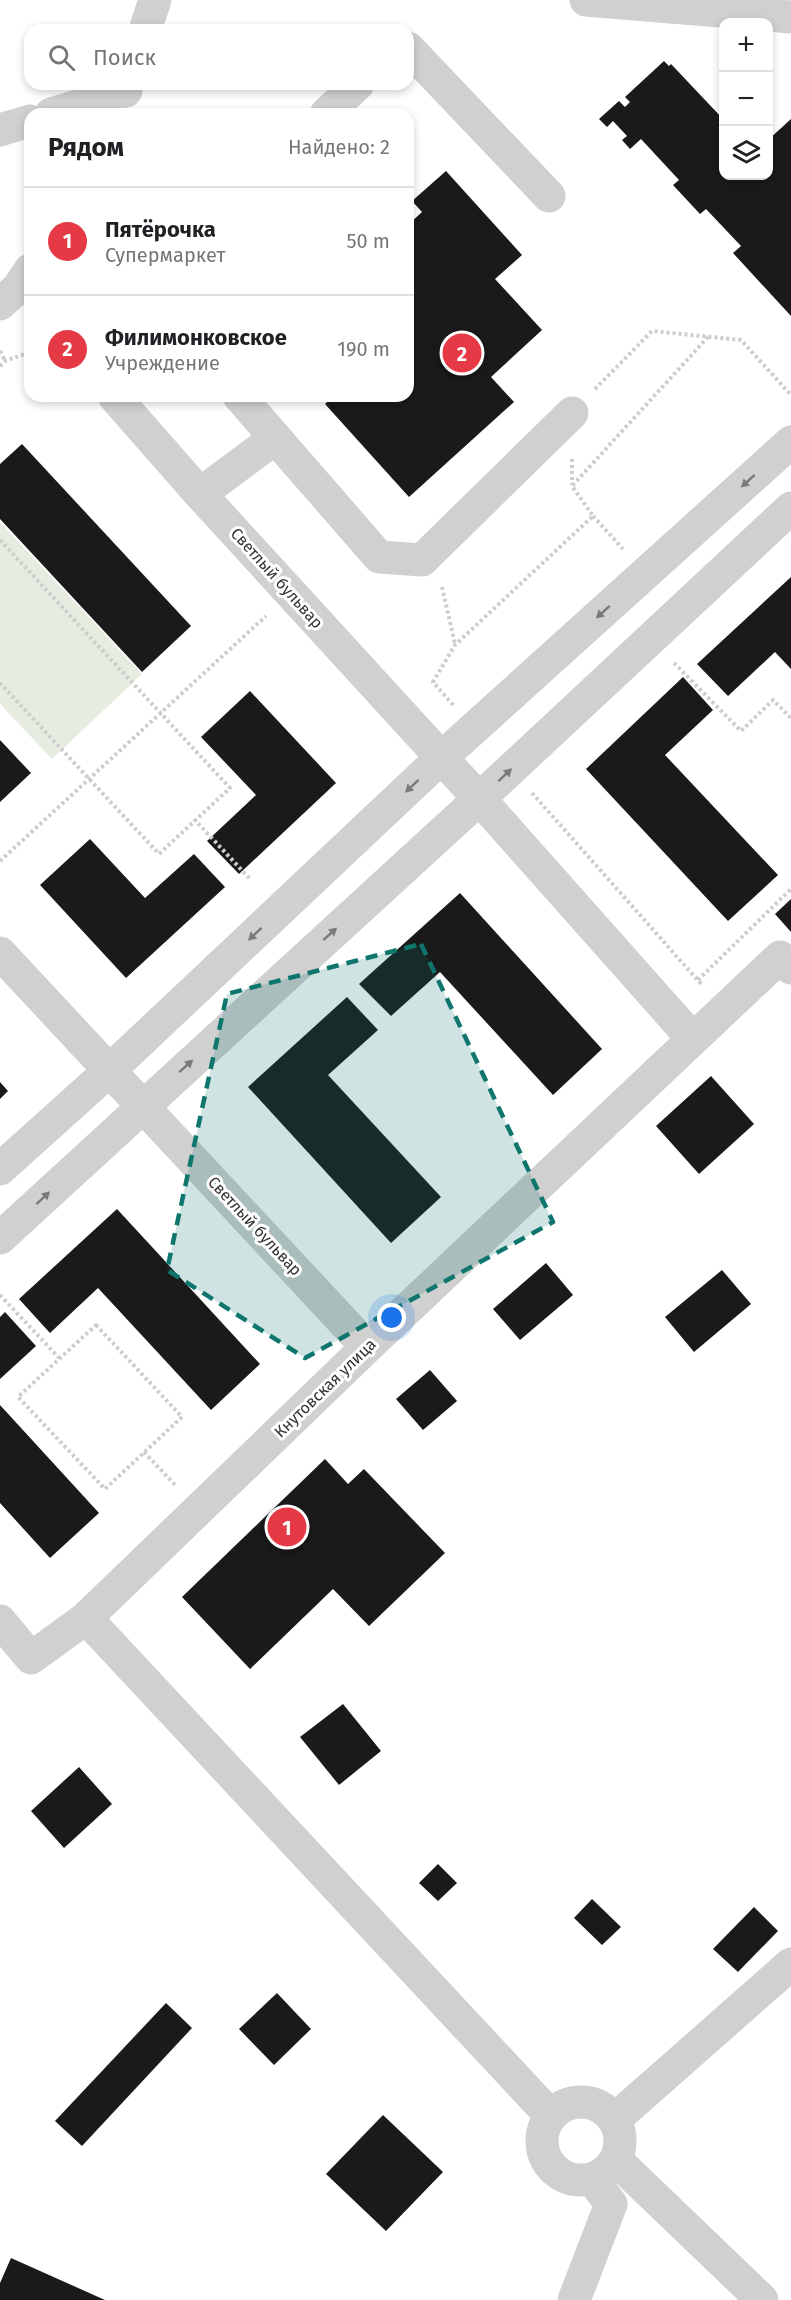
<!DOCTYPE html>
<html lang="ru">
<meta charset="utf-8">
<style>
:root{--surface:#fff;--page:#f6f6f6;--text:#202124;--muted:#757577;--line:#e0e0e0;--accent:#e63946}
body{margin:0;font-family:"Fira Sans",sans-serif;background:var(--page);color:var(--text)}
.controls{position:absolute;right:18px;top:18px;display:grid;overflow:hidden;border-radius:12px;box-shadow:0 3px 9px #0003}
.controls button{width:54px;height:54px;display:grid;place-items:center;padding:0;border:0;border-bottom:2px solid var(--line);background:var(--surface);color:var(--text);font:30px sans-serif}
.you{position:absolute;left:392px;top:1318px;width:21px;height:21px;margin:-15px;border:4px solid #fff;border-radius:50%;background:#1a73e8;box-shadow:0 0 0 9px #1a73e833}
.badge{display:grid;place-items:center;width:39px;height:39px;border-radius:50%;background:var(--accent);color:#fff;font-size:20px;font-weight:700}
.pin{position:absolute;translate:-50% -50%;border:3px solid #fff;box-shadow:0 2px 6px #0006}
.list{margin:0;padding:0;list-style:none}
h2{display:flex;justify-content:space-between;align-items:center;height:78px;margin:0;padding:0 24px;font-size:26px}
h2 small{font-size:20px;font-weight:400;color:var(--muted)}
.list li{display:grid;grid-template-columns:39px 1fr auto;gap:18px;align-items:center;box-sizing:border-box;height:108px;padding:0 24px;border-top:2px solid var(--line)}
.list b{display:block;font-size:22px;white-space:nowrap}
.list p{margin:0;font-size:20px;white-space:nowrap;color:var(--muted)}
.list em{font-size:20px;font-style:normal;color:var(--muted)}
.icon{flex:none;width:33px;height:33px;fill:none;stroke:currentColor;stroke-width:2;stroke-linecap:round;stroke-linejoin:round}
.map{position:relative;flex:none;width:791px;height:2300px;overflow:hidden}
.search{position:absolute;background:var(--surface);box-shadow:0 3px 9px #0003;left:24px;top:24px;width:390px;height:66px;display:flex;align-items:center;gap:15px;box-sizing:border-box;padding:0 21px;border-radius:18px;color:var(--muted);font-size:22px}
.panel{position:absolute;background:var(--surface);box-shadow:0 3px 9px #0003;left:24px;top:108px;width:390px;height:294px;border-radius:18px}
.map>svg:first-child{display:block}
.green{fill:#e6ecdf}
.building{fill:#1a1a1a}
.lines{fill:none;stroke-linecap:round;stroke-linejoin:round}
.path{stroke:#cdcdcd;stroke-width:4;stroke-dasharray:3 3;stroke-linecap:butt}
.minor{stroke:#d0d0d0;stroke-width:33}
.oneway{fill:#7a7a7a}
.marked{fill:#0f766e;fill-opacity:0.2;stroke:#0f766e;stroke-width:4.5;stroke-dasharray:12 8;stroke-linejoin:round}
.labels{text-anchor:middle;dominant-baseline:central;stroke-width:6;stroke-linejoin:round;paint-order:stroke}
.street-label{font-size:16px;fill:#333;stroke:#fff}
</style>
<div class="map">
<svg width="791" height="2300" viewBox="0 0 791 2300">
<rect width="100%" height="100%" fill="#fff"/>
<path class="green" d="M0,522L142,674L52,759L0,704Z"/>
<path class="building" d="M664,61L669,66L671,64L724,120V176H768V140L791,119V316L733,253L741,246L706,209L700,214L673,185L679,180L641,139L630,149L622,140L627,136L613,121L607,127L599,119L619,101L625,107L630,102L625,97Z
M446,171L522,255L495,279L542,330L491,377L514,402L409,497L325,404L334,396H408V225L422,212L412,201Z
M22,444L191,626L142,672L0,519V464Z
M791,577V669L775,652L728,696L697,664Z
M683,677L713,710L665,755L778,875L728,921L586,769Z
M250,691L336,783L239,874L207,841L256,795L201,737Z
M0,740L31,773L0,802Z
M90,839L145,898L194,854L225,887L126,978L40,885Z
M460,893L602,1049L553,1095L440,972L391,1016L359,984Z
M791,899V932L775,914Z
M347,997L378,1030L328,1075L441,1197L391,1243L248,1087Z
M711,1076L754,1124L699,1174L656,1126Z
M0,1082L8,1091L0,1099Z
M117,1209L260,1364L211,1410L98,1288L50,1333L19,1299Z
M546,1263L573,1295L520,1340L493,1309Z
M722,1270L751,1304L694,1352L665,1317Z
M5,1312L36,1346L0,1379V1317Z
M430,1370L457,1401L423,1430L396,1399Z
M0,1405L99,1513L50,1558L0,1503Z
M325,1459L348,1484L364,1469L445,1553L369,1626L333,1589L250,1669L182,1597Z
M343,1704L381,1751L339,1785L300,1737Z
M79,1767L112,1804L64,1848L31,1811Z
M438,1864L457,1883L438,1901L419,1883Z
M592,1899L621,1927L602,1945L574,1918Z
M754,1907L778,1931L738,1972L713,1949Z
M277,1993L311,2029L274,2065L239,2029Z
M166,2003L192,2028L82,2146L55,2121Z
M383,2115L443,2172L386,2231L326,2174Z
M11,2258L105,2300H0V2283Z"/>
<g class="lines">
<path class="path" d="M0,351L5,361
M0,366L5,361L30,352
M595,389L652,331L741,340L791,395
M572,459V485
M593,516L623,549
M0,540L230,788L159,854L0,683
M442,587L455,644
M674,663L741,731L773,700L791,718
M453,705L433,682L455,645L593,516L572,486L708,337
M532,793L702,985
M194,819L250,879
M0,861L266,616
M698,980L791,889
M0,1295L59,1358
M96,1325L182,1417L105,1489L18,1397Z
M144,1452L175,1485"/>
<path class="minor" d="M586,0L791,17
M145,30L155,0
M408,48L549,196
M51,114L126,91
M326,114L358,84
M0,130L30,121
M0,304L18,288L30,270
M114,396L200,494L493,814L692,1038
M239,396L379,557L422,560L572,413
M200,494L274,439
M0,953L367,1347
M0,1169L110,1070L441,758L791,442
M0,1238L479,799L791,508
M86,1618L550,2115
M0,1621L31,1658L86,1618L367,1347L780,957L791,968
M542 2141a39 39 0 1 1 78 0a39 39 0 1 1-78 0Z
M614,2120L791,1964
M616,2160L762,2300
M574,2300L611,2204L592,2179"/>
</g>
<defs><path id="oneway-solid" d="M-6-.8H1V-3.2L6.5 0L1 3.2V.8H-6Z" transform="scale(1.5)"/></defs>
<g class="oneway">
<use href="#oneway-solid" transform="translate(748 481) rotate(138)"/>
<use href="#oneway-solid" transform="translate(603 612) rotate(138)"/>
<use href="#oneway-solid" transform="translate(505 775) rotate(-43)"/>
<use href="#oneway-solid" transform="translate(412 786) rotate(137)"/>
<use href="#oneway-solid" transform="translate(255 934) rotate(137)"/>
<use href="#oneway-solid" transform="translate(330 934) rotate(-42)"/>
<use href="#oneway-solid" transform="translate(186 1066) rotate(-42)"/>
<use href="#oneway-solid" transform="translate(43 1198) rotate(-43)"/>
</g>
<path class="marked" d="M421,944L553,1222L305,1358L167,1270L227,994Z"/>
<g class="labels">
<g class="street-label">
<text transform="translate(277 578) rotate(48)">Светлый бульвар</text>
<text transform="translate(255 1226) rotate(47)">Светлый бульвар</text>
<text transform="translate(325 1388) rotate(-44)">Кнутовская улица</text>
</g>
</g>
</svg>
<div class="controls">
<button>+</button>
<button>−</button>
<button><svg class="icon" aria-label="layers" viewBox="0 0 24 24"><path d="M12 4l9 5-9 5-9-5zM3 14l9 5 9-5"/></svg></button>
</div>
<div class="you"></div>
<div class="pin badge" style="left:287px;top:1527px">1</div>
<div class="pin badge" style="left:462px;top:353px">2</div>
<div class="search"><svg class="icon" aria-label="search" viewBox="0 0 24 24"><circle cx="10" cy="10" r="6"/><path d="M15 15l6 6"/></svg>Поиск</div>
<section class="panel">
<h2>Рядом<small>Найдено: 2</small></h2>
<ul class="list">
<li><span class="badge">1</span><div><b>Пятёрочка</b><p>Супермаркет</p></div><em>50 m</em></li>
<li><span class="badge">2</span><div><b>Филимонковское</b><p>Учреждение</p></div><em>190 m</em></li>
</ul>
</section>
</div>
